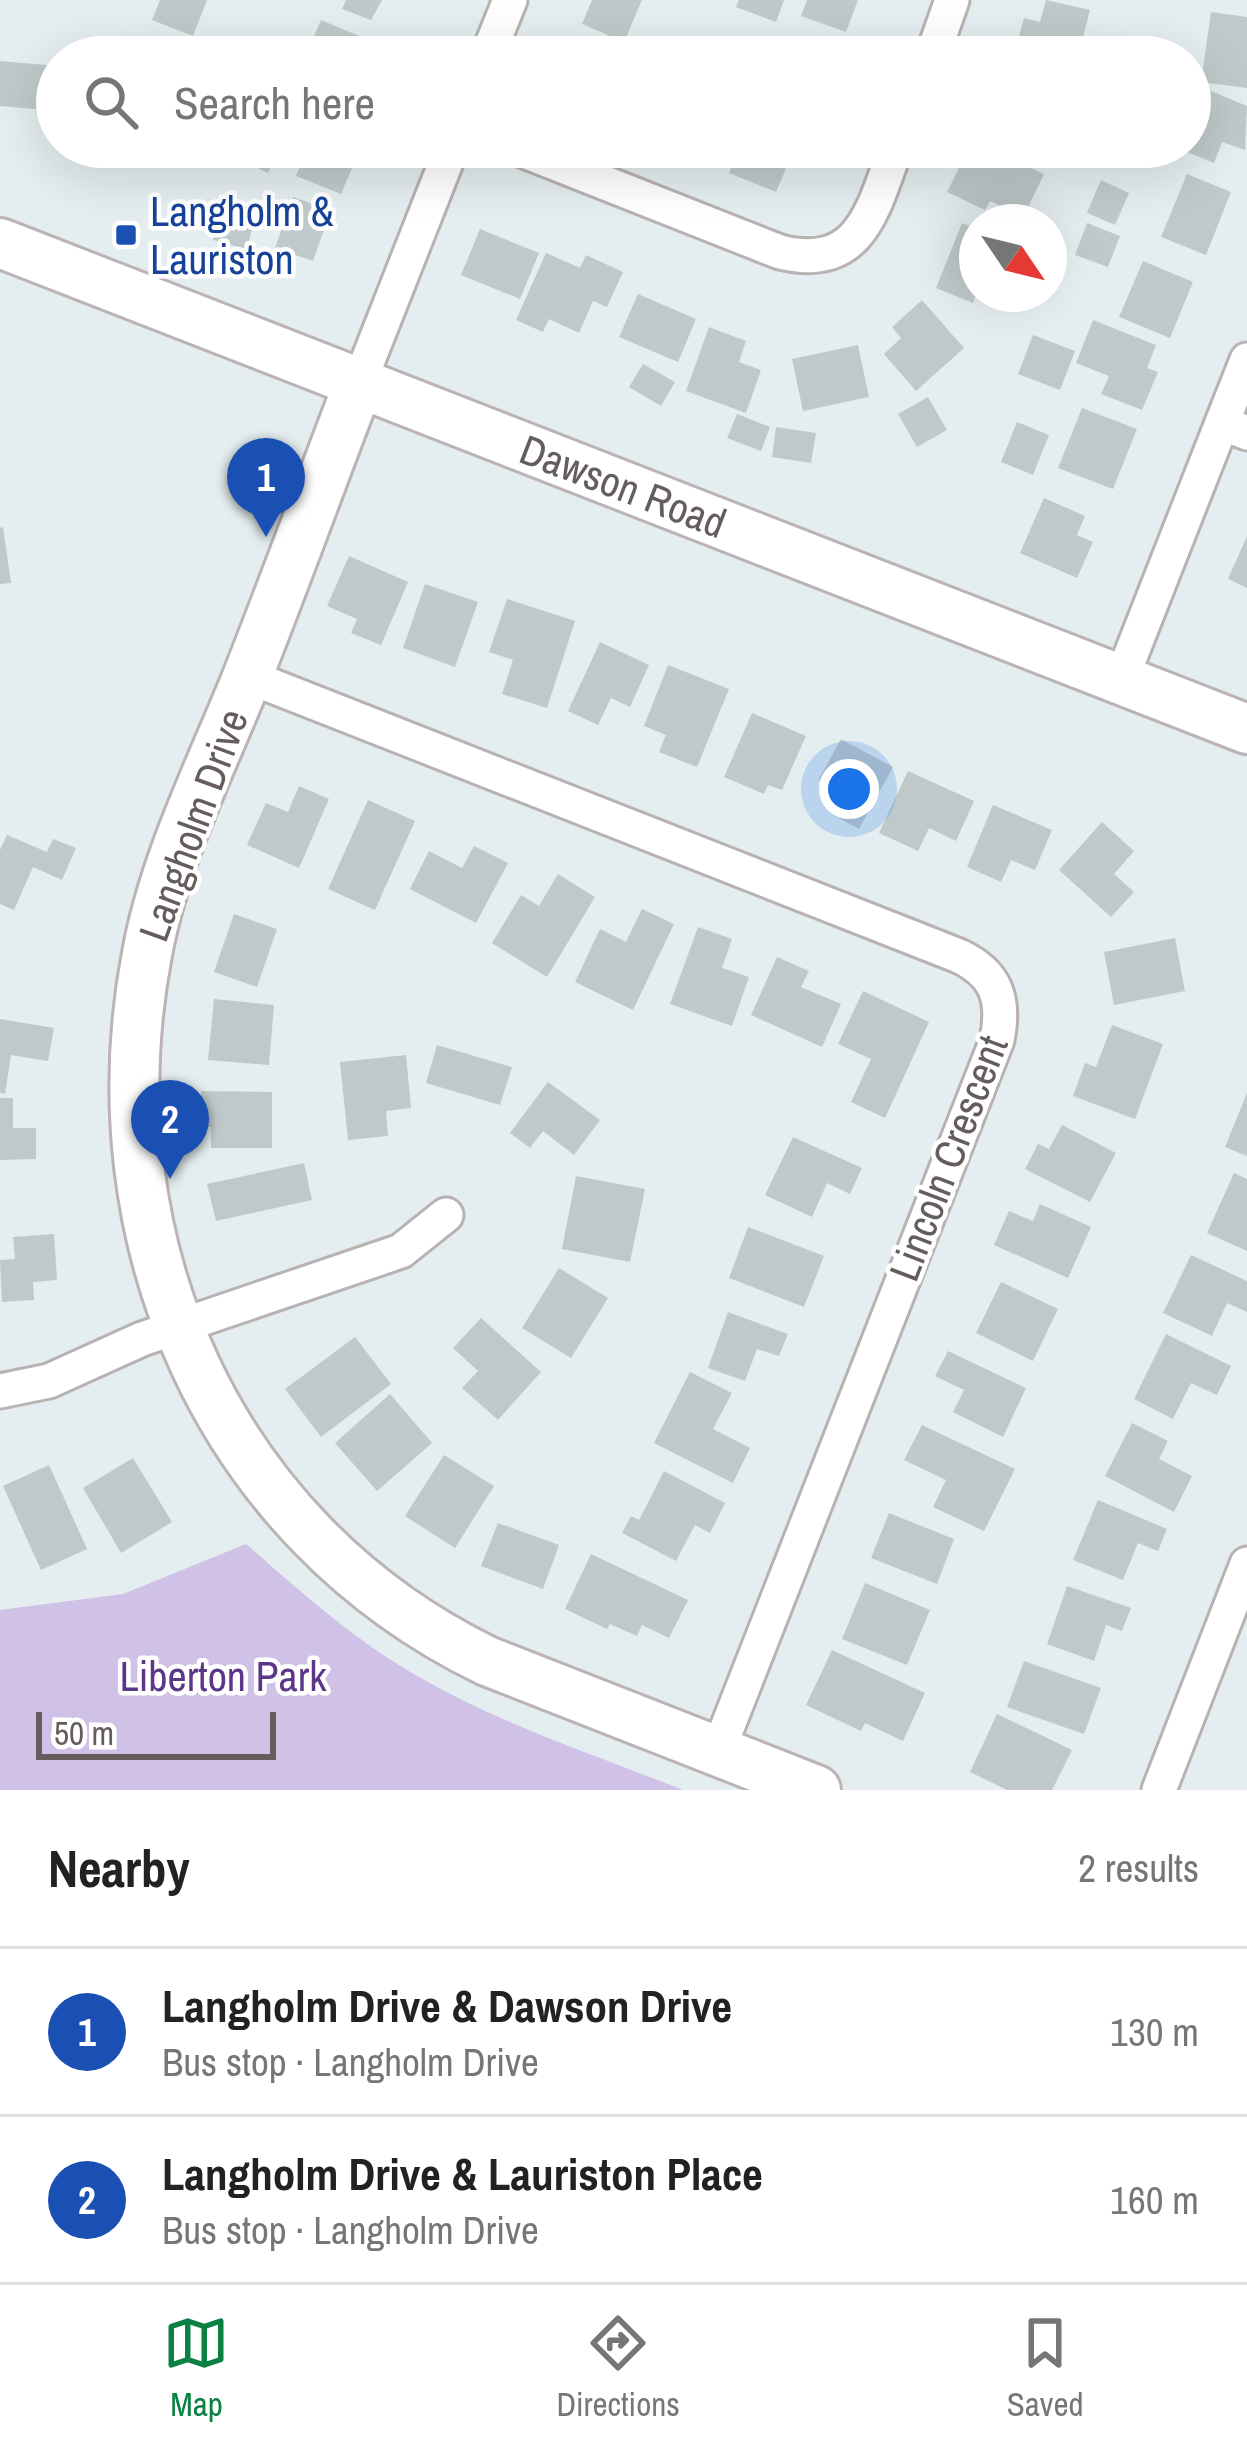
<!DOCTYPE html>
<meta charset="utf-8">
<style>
:root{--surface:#fff;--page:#f2f2f2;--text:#222;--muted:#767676;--line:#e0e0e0;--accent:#0b8043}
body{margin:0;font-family:"Archivo Narrow",sans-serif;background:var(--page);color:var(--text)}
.compass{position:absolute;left:959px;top:204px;width:108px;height:108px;border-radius:50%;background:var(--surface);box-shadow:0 12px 48px #0002;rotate:125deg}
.scale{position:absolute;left:36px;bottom:30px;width:240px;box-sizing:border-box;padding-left:12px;border:6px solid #655c5d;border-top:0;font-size:33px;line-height:42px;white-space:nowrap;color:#655c5d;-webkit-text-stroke:9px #fff;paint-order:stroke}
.you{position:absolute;left:849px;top:789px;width:42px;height:42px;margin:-30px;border:9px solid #fff;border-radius:50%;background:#1a73e8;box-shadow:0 0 0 18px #1a73e833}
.badge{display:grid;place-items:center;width:78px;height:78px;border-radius:50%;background:var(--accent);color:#fff;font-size:39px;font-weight:700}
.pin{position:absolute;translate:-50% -99px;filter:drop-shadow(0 3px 6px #0008)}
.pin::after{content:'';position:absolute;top:63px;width:42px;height:36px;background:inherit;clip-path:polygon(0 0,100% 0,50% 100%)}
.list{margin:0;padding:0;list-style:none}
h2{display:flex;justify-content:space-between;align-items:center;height:156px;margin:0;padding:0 48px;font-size:51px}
h2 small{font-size:39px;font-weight:400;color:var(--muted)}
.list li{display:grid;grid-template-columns:78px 1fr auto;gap:36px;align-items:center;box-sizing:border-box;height:168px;padding:0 48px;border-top:3px solid var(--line)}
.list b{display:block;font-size:45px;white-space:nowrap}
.list p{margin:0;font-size:39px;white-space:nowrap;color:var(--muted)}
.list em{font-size:39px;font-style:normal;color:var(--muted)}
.icon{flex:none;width:66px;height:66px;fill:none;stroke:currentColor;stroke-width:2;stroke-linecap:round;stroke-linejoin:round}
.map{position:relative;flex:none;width:1247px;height:1790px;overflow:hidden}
.search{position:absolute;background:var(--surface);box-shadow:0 12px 48px #0002;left:36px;right:36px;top:36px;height:132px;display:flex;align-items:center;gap:30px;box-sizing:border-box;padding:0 42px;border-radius:66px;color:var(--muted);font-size:45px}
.sheet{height:492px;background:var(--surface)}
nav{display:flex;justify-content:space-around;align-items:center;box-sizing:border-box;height:168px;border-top:3px solid var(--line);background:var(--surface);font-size:33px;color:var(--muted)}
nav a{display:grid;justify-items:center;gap:6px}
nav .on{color:var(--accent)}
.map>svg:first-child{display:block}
.green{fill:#d0c1e6}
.building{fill:#c0c9ca}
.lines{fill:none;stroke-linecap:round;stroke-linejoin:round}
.street-casing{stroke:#b9b2b2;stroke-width:39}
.secondary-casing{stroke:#bcb3b4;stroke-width:54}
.street{stroke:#fff;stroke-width:33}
.secondary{stroke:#fff;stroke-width:48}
.transit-dot{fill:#1a4fb4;stroke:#fff;stroke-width:4.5}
.labels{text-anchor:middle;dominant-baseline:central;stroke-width:9;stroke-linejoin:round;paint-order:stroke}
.transit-label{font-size:42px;fill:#164399;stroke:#fff;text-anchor:start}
.street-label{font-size:42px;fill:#655c5d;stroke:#fff}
.park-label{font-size:42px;fill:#5c3789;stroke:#fff}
</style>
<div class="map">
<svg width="1247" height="1790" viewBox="0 0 1247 1790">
<rect width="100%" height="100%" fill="#e4edef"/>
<path class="green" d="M246,1544C301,1592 356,1642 421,1678C502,1725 596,1755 683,1790H0V1610L123,1594Z"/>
<path class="building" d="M160,0H207L193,36L152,20Z
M346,0H382L371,20L342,9Z
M592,0H642L624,42L582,24Z
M739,0H784L776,22L736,7Z
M807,0H858L846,32L801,16Z
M1046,0L1090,10L1078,57L1014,54L1024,18L1040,22Z
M1211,12L1247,17V88L1201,82Z
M321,20L395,51L393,57H305Z
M772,37L788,43L790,39L837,57H765Z
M0,61L57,66V111L0,106Z
M1199,86L1247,106L1245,150L1222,142L1214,163L1175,147H1190V110Z
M255,147L276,157L268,173L247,163Z
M308,147H361L341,194L296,176Z
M739,147H795L776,192L729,173Z
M986,147L1044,174L1024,216L990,201L985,210L947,192L962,162L977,168Z
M1187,174L1231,192L1206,255L1161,237Z
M1101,180L1129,193L1115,225L1087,213Z
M293,197L331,210L313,261L275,248Z
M222,205L256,214L247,249L213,240Z
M962,223L977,229V292L973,303L936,288Z
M1087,223L1120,236L1108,267L1075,255Z
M480,229L539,253L520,299L461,275Z
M546,253L580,268L586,255L623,272L607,307L593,301L579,333L549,319L543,332L516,320Z
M1143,261L1193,282L1170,338L1119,317Z
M638,294L696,319L678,362L619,337Z
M922,300L964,348L916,391L884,354L901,338L892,327Z
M1093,320L1156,345L1147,368L1158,372L1142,410L1101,394L1109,376L1076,363Z
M709,327L746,341L739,362L761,370L746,413L686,391Z
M1033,335L1075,351L1060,390L1018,374Z
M858,345L869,397L803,411L792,359Z
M643,364L675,382L661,406L629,387Z
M928,397L947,430L917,447L898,414Z
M1082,408L1137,429L1113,489L1058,468Z
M737,414L770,427L761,451L727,438Z
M1017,422L1049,435L1033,475L1001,462Z
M776,427L816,433L811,463L772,457Z
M1044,498L1085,516L1077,535L1093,542L1077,578L1020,553Z
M3,527L11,583L0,584V528Z
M1247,536V588L1228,579Z
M349,556L408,582L381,645L351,633L357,619L327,606Z
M425,584L478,602L455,667L403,648Z
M507,599L575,621L547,708L502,694L513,660L489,652Z
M600,642L649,665L630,707L611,698L598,725L568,711Z
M668,665L729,689L697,767L659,752L666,735L644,726Z
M752,713L806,736L782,790L768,785L764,794L724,777Z
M841,739L893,767L859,829L833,815L845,792L819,779Z
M908,771L974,801L956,841L929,828L918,851L879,833Z
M299,786L329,799L299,868L247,845L266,803L288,812Z
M368,800L415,821L375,910L328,889Z
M993,805L1052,830L1035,870L1011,860L1001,882L967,867Z
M1102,822L1134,851L1114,874L1134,892L1111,917L1059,870Z
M7,835L47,852L53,839L76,848L62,880L33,867L14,910L0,904V850Z
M474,846L508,863L476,923L410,889L429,851L462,868Z
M558,874L595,897L547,977L492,943L521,895L539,906Z
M642,909L674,924L633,1010L575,982L600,929L626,942Z
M234,914L277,929L257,987L214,972Z
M698,927L732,939L722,968L749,977L732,1026L670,1004Z
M1175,938L1185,991L1114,1005L1104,952Z
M777,957L809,971L801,987L841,1004L822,1047L751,1015Z
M863,991L929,1022L885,1118L851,1102L871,1059L838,1044Z
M214,999L274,1005L269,1065L208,1060Z
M0,1019L54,1028L48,1061L11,1055L5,1094L0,1093Z
M1112,1025L1163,1044L1135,1119L1073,1096L1085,1063L1096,1067Z
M437,1045L512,1067L500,1105L426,1083Z
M406,1055L411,1108L386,1111L388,1136L348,1140L340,1062Z
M548,1082L600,1120L574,1155L543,1131L530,1148L510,1133Z
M201,1091L272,1092V1148H211V1127H201Z
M1247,1093V1156L1225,1147Z
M0,1098H13V1128H36V1159L0,1160Z
M1062,1125L1116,1153L1090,1202L1025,1169L1038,1144L1049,1149Z
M793,1137L862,1168L850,1194L827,1183L812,1217L765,1195Z
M304,1163L312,1200L216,1221L207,1184Z
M1234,1173L1247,1179V1251L1207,1233Z
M576,1176L645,1189L630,1262L562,1249Z
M1040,1204L1091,1227L1068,1278L994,1245L1009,1211L1033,1221Z
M748,1227L824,1256L804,1307L729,1278Z
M54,1234L57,1280L33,1282L34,1300L2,1302L0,1260L15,1259L13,1237Z
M1191,1255L1247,1281V1312L1227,1303L1212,1336L1163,1313Z
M559,1268L608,1298L571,1358L522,1328Z
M1001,1282L1058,1309L1033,1361L976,1333Z
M728,1312L788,1334L779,1356L757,1349L745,1381L708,1368Z
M481,1318L541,1372L498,1420L462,1388L478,1371L453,1348Z
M1166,1334L1231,1366L1217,1395L1191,1383L1173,1419L1134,1399Z
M355,1337L391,1384L321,1437L285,1389Z
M948,1351L1026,1388L1003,1437L953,1412L964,1390L935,1376Z
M690,1372L732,1393L713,1429L750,1448L733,1483L654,1443Z
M390,1394L432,1443L377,1491L335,1443Z
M1132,1423L1168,1441L1159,1459L1192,1476L1174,1512L1105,1476Z
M922,1425L1015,1469L984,1531L933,1507L946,1480L904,1460Z
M444,1455L494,1486L455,1548L405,1516Z
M133,1458L172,1522L121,1553L83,1488Z
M49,1465L87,1549L41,1570L3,1486Z
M664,1471L725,1503L710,1533L695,1525L676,1561L622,1533L631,1516L639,1520Z
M1098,1500L1167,1529L1158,1551L1138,1543L1123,1580L1073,1560Z
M889,1513L954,1539L937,1584L871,1558Z
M498,1523L559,1545L543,1589L481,1566Z
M591,1554L688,1600L669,1638L642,1625L637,1636L610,1624L607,1629L565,1609Z
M865,1583L930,1610L907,1665L842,1639Z
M1067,1586L1131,1608L1122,1631L1106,1625L1094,1661L1047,1644Z
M832,1650L925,1693L903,1741L865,1723L861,1731L806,1705Z
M1024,1661L1101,1688L1084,1734L1007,1707Z
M997,1714L1072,1750L1052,1790H1007L970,1772Z"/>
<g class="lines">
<defs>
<path id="street" d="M487,57L510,0
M932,57L952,0
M514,147L780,252C862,272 873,208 896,147
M1247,360L1222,423L1247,433
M359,383L452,147
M247,676L959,956C997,974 1005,1000 997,1040L718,1751
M1121,680L1222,423
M0,1391L49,1381L142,1339L401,1251L446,1215
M1159,1790L1247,1564"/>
<path id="secondary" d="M0,243L1247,729
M359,383C321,482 285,582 246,680C210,769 164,860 147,954C92,1242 219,1531 487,1661L816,1790"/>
</defs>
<use href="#street" class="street-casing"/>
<use href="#secondary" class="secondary-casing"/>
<use href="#street" class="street"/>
<use href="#secondary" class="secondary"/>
</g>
<rect class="transit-dot" x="114" y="223" width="24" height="24" rx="6"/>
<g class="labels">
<g class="transit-label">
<text x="150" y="211">Langholm &amp;<tspan x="150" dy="48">Lauriston</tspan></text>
</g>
<g class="street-label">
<text transform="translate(623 486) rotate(21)">Dawson Road</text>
<text transform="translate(193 825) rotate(-70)">Langholm Drive</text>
<text transform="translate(948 1158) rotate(-69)">Lincoln Crescent</text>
</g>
<g class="park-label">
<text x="223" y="1676">Liberton Park</text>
</g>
</g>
</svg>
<svg class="compass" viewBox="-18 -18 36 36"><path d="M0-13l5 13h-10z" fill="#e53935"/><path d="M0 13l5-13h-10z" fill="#767676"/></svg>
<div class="scale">50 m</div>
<div class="you"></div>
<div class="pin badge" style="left:266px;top:537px;background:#1a4fb4">1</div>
<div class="pin badge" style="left:170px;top:1179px;background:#1a4fb4">2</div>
<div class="search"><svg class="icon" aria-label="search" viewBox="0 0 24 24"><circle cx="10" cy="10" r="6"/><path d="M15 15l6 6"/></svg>Search here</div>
</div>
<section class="sheet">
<h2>Nearby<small>2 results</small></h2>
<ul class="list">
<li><span class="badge" style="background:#1a4fb4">1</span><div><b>Langholm Drive &amp; Dawson Drive</b><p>Bus stop · Langholm Drive</p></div><em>130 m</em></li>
<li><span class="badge" style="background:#1a4fb4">2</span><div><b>Langholm Drive &amp; Lauriston Place</b><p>Bus stop · Langholm Drive</p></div><em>160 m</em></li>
</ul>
</section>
<nav>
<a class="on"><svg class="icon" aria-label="map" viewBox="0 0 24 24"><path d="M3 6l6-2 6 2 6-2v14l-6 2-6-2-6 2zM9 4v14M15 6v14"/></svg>Map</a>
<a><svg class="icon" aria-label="directions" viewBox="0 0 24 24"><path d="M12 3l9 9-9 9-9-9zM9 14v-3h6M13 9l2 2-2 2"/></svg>Directions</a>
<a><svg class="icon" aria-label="saved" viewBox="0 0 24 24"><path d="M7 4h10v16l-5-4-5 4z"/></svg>Saved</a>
</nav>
